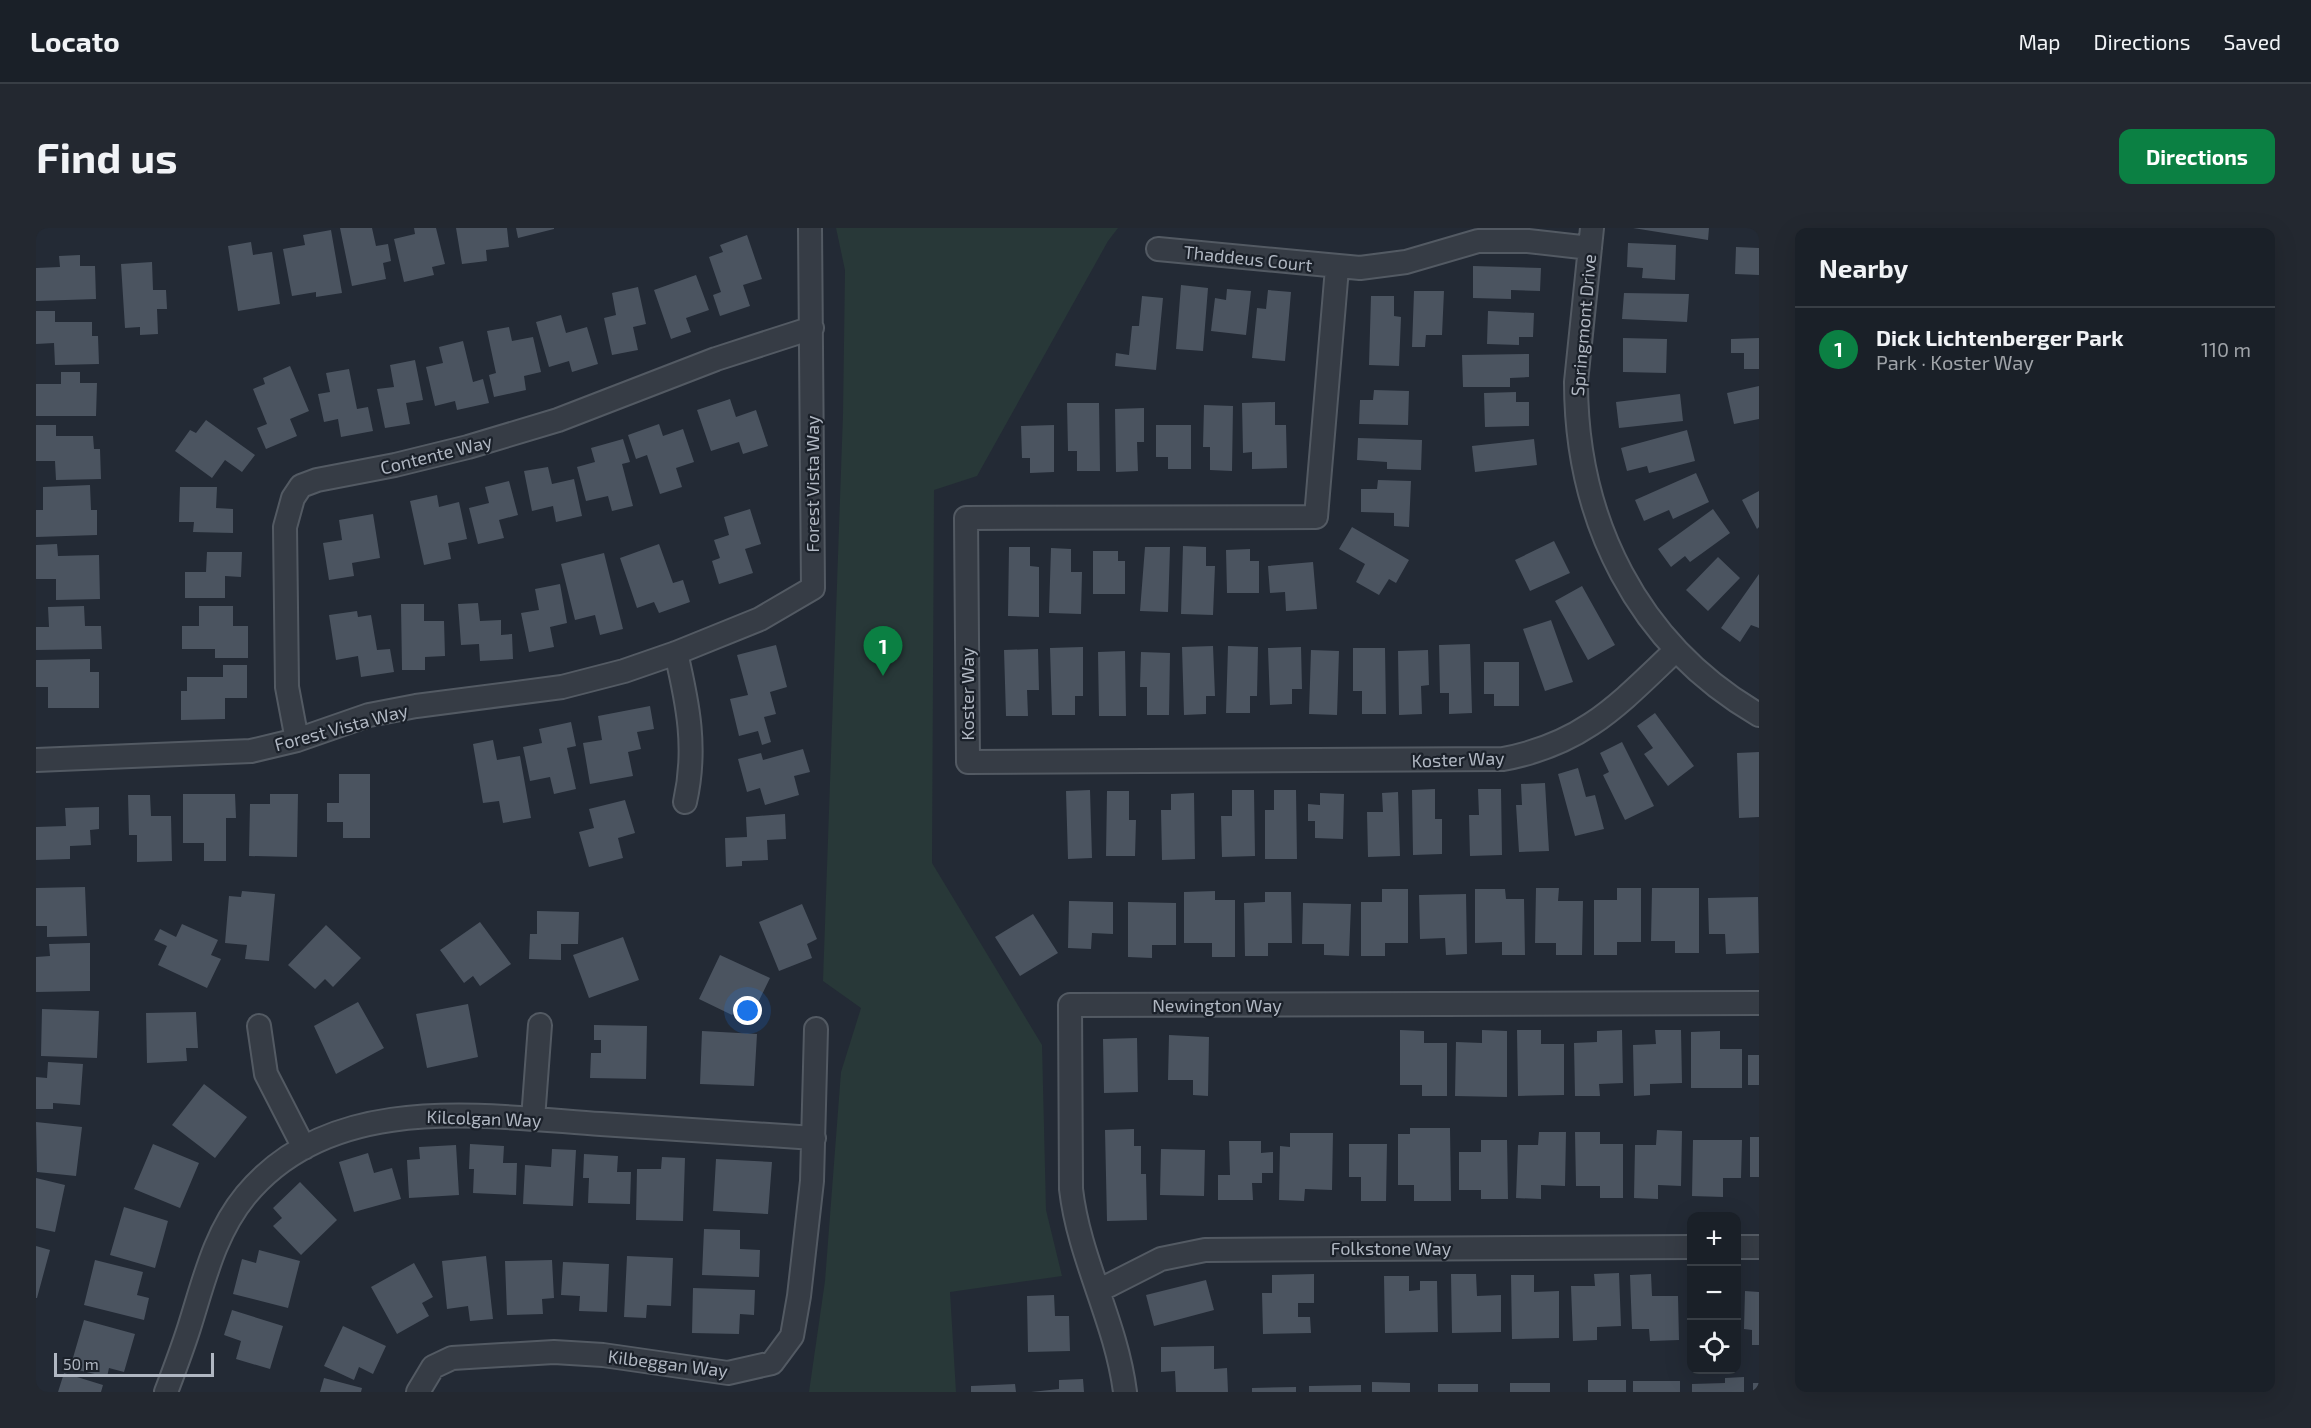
<!DOCTYPE html>
<meta charset="utf-8">
<style>
:root{--surface:#1a2028;--page:#232830;--text:#f1f3f6;--muted:#9fa3a8;--line:#383e45;--accent:#0b8043}
body{margin:0;font-family:"Exo 2",sans-serif;background:var(--page);color:var(--text)}
.controls{position:absolute;right:18px;bottom:18px;display:grid;overflow:hidden;border-radius:12px;box-shadow:0 6px 24px #0002}
.controls button{width:54px;height:54px;display:grid;place-items:center;padding:0;border:0;border-bottom:2px solid var(--line);background:var(--surface);color:var(--text);font:30px sans-serif}
.scale{position:absolute;left:18px;bottom:15px;width:160px;box-sizing:border-box;padding-left:6px;border:3px solid #b0b7c2;border-top:0;font-size:16px;line-height:21px;white-space:nowrap;color:#b0b7c2;-webkit-text-stroke:4px #1b212a;paint-order:stroke}
.you{position:absolute;left:712px;top:783px;width:21px;height:21px;margin:-15px;border:4px solid #fff;border-radius:50%;background:#1a73e8;box-shadow:0 0 0 9px #1a73e833}
.badge{display:grid;place-items:center;width:39px;height:39px;border-radius:50%;background:var(--accent);color:#fff;font-size:20px;font-weight:700}
.pin{position:absolute;translate:-50% -50px;filter:drop-shadow(0 2px 3px #0008)}
.pin::after{content:'';position:absolute;top:32px;width:21px;height:18px;background:inherit;clip-path:polygon(0 0,100% 0,50% 100%)}
.list{margin:0;padding:0;list-style:none}
h2{display:flex;justify-content:space-between;align-items:center;height:78px;margin:0;padding:0 24px;font-size:26px}
h2 small{font-size:20px;font-weight:400;color:var(--muted)}
.list li{display:grid;grid-template-columns:39px 1fr auto;gap:18px;align-items:center;box-sizing:border-box;height:84px;padding:0 24px;border-top:2px solid var(--line)}
.list b{display:block;font-size:22px;white-space:nowrap}
.list p{margin:0;font-size:20px;white-space:nowrap;color:var(--muted)}
.list em{font-size:20px;font-style:normal;color:var(--muted)}
.icon{flex:none;width:33px;height:33px;fill:none;stroke:currentColor;stroke-width:2;stroke-linecap:round;stroke-linejoin:round}
.map{position:relative;flex:none;width:1723px;height:1164px;overflow:hidden;border-radius:12px}
header{display:flex;align-items:center;gap:36px;box-sizing:border-box;height:84px;padding:0 30px;background:var(--surface);border-bottom:2px solid var(--line)}
header strong{font-size:28px}
nav{display:flex;gap:33px;margin-inline-start:auto;font-size:21px}
.intro{display:flex;align-items:center;justify-content:space-between;box-sizing:border-box;height:144px;padding:0 36px}
h1{margin:0;font-size:42px}
.button{padding:15px 27px;border-radius:12px;background:var(--accent);color:#fff;font-size:21px;font-weight:700}
main{display:flex;gap:36px;padding:0 36px}
aside{flex:1;background:var(--surface);border-radius:12px;box-shadow:0 6px 24px #0002}
.map>svg:first-child{display:block}
.green{fill:#283838}
.building{fill:#4b5460}
.lines{fill:none;stroke-linecap:round;stroke-linejoin:round}
.street-casing{stroke:#535a63;stroke-width:26}
.street{stroke:#363c45;stroke-width:22}
.labels{text-anchor:middle;dominant-baseline:central;stroke-width:4.5;stroke-linejoin:round;paint-order:stroke}
.street-label{font-size:18px;fill:#b0b7c2;stroke:#1b212a}
</style>
<header>
<strong>Locato</strong>
<nav><a>Map</a><a>Directions</a><a>Saved</a></nav>
</header>
<div class="intro"><h1>Find us</h1><a class="button">Directions</a></div>
<main>
<div class="map">
<svg width="1723" height="1164" viewBox="0 0 1723 1164">
<rect width="100%" height="100%" fill="#232a35"/>
<path class="green" d="M800,0H1082L1072,13L941,248L898,262L896,635L1006,817L1010,982L1026,1048L914,1064L920,1164H773L789,1053L805,844L825,780L787,753L807,186L809,42Z"/>
<path class="building" d="M304,0H336L340,18L352,16L355,33L347,35L350,51L316,58Z
M378,0H400L409,36L396,39L398,47L368,54L358,11L379,6Z
M420,0H471L473,19L450,22L451,33L426,36Z
M480,0H518V1L482,10Z
M1597,0H1673L1672,12Z
M295,2L306,65L280,69V64L256,68L247,21L269,17L267,7Z
M711,7L726,51L707,57L714,78L684,88L677,67L685,64L673,29L687,24L684,17Z
M215,14L217,27L236,24L244,76L202,83L192,18Z
M1592,15L1640,17L1639,52L1606,50L1607,40L1591,39Z
M1700,19L1723,20V47L1699,46Z
M44,27V38H59L60,71L0,73V40L24,39L23,28Z
M116,34L117,62H130L131,81H121L122,106L104,107V99L89,100L85,36Z
M1437,38L1505,40L1504,63L1475,62V71L1437,70Z
M660,47L673,82L650,90L655,104L635,111L618,62Z
M1145,57L1172,60L1167,123L1140,121Z
M602,59L610,96L597,99L602,122L576,127L568,90L580,87L576,65Z
M1191,61L1215,63L1210,107L1175,103L1179,70L1190,72Z
M1232,62L1255,64L1249,133L1216,130L1221,80L1230,81Z
M1378,63H1408L1406,107H1390L1389,119H1376Z
M1588,65L1653,66L1651,94L1586,91Z
M1106,68L1127,70L1120,142L1079,138L1080,125L1093,127L1096,98H1103Z
M1335,68H1358V88L1365,89L1363,138L1333,137Z
M0,83H19V94H56V108H62L63,136L19,137L18,115L0,116Z
M1452,83L1498,85L1497,109H1483V117L1451,116Z
M525,87L530,105L551,99L562,136L536,144L533,133L513,139L500,94Z
M473,99L476,113L497,109L505,144L488,148L490,162L458,169L453,147L460,145L451,103Z
M1587,110L1631,111L1630,145L1587,144Z
M1723,110V141H1708V125H1695V111Z
M427,113L437,154L447,151L453,175L421,182L419,173L399,178L390,139L407,135L403,119Z
M1493,126V149L1474,150V159H1427L1426,127Z
M379,132L387,172L370,175L374,196L349,200L341,161L358,159L354,137Z
M254,138L273,183L254,191L261,208L230,221L221,200L231,196L217,161L229,156L227,150Z
M313,141L321,181L332,179L337,203L305,209L302,191L288,194L282,166L294,164L290,145Z
M25,144H44V155H61L60,188H0V156H25Z
M1723,158V191L1698,196L1691,165Z
M1338,162L1373,163L1372,197L1323,196L1324,172H1337Z
M1480,164V174H1493V198L1449,199L1448,165Z
M1644,166L1647,193L1583,200L1580,174Z
M694,171L700,189L720,182L732,218L707,226L703,214L675,223L661,182Z
M1239,174V197H1250L1251,240L1216,241V224L1207,225L1206,175Z
M1031,175H1063L1064,243H1041V223H1032Z
M1168,177L1197,178L1196,243L1174,242V219H1167Z
M1108,180V214H1101L1102,243L1080,244L1079,181Z
M170,192L219,227L206,244L189,232L176,250L139,223L154,202L160,205Z
M623,196L627,208L647,201L658,234L640,240L646,259L624,266L611,227L600,231L592,207Z
M0,197H20V208H57L58,221H64L65,251L20,252L19,233H0Z
M1018,197V244L994,245V230H986L985,198Z
M1120,197H1155V241H1132V229H1120Z
M1651,202L1659,233L1613,245L1611,238L1591,243L1585,220Z
M1322,210L1386,212L1385,242L1351,241V234L1321,232Z
M587,211L594,234L586,236L597,278L576,283L572,268L550,273L541,239L559,234L555,220Z
M1498,211L1501,237L1439,244L1436,218Z
M512,239L516,256L538,251L546,288L520,294L517,278L496,283L488,243Z
M1660,245L1673,274L1637,291L1633,282L1608,293L1599,272Z
M1342,252L1375,253L1373,299L1358,298V285L1325,284V261H1341Z
M473,253L482,287L463,292L468,310L442,316L433,280L453,275L449,259Z
M54,257L55,282H61V307L0,309V282H7V259Z
M144,259H181L180,280L197,281V305L157,304L158,294H143Z
M1723,263V299L1721,301L1706,272Z
M401,267L403,279L423,274L431,311L412,315L415,331L388,337L374,273Z
M714,281L725,316L709,321L717,345L683,356L676,333L684,330L678,312L693,307L688,289Z
M1677,281L1694,305L1654,334L1649,328L1635,339L1622,321Z
M337,286L344,330L316,335L318,348L293,352L287,315L306,312L303,292Z
M1316,299L1373,332L1360,355L1353,351L1343,367L1320,354L1329,336L1303,321Z
M1518,313L1534,345L1494,363L1479,332Z
M21,316L22,328L63,327L64,371L20,372V351H0V317Z
M623,316L637,355L647,352L654,374L623,385L618,374L601,380L584,330Z
M1147,318L1170,319V338H1179L1177,387L1145,386Z
M973,319H994V338L1003,339V389L972,388Z
M1109,319H1134L1132,384L1104,383Z
M1015,320L1035,321V344H1046L1045,386L1013,385Z
M1214,321V333H1223V365H1191L1190,322Z
M1057,323H1082V333H1089V366H1057Z
M171,324H206L205,349L189,348V370H149V344H170Z
M568,325L587,401L564,407L559,387L539,392L525,336Z
M1682,329L1704,350L1672,383L1650,362Z
M1277,334L1281,381L1250,383L1249,364L1234,365L1232,338Z
M1723,346V400L1715,397L1704,414L1685,400Z
M524,356L531,395L514,399L518,419L493,424L485,385L503,382L499,361Z
M1546,358L1579,417L1552,432L1519,373Z
M442,375L444,393L465,392V407L476,406L477,431L444,433L443,416L425,417L422,376Z
M365,376H388V393H408L409,428L389,429V442H366Z
M48,378L49,398H65L66,421L0,422V399H13L12,379Z
M163,378H197V398H212V430H179V421H146V398H163Z
M321,383L322,389L335,387L341,422L354,421L358,444L325,449L322,428L300,432L293,387Z
M1515,392L1537,454L1509,463L1487,401Z
M1434,416L1436,485L1413,486V465H1404L1403,417Z
M740,417L751,459L734,464L740,486L728,489L735,514L726,517L722,503L703,508L694,471L712,467L701,427Z
M1177,418L1179,468H1170V486L1148,487L1146,419Z
M1192,418L1222,419L1221,468H1214V485H1190Z
M1047,419V468H1039V487H1016L1014,420Z
M1265,419L1266,461H1256V476L1234,477L1232,420Z
M1317,420H1349L1350,486H1326V463H1317Z
M1002,421L1003,462H991L992,488H970L968,422Z
M1275,422L1303,423L1301,487L1273,486Z
M1392,422L1393,457L1385,458L1386,486L1363,487L1362,423Z
M1089,423L1090,488H1063L1062,424Z
M1105,424L1134,425L1133,487H1111V459H1104Z
M54,431V444H63V480H12V459H0V432Z
M1448,434H1483V478H1458V466H1448Z
M187,437H211V470H189V491L145,492V463H151V449H187Z
M614,478L618,501L601,504L605,521L592,524L597,548L554,556L547,515L566,512L562,488Z
M1619,485L1658,538L1632,558L1608,526L1617,520L1601,498Z
M535,494L540,518L531,520L540,561L518,566L514,549L494,553L487,519L506,515L503,501Z
M457,512L461,532L484,528L495,590L467,595L463,573L447,575L437,516Z
M1586,514L1618,578L1589,592L1567,547L1573,544L1564,525Z
M767,521L774,544L758,548L763,567L729,577L724,560L711,564L702,531L725,525L727,532Z
M1723,524V589L1703,590L1701,525Z
M1542,540L1550,569L1559,567L1568,601L1539,608L1522,546Z
M303,546H334V610H307V594H291V575H303Z
M1509,555L1513,623L1483,624L1480,577H1486L1485,556Z
M1399,561V591H1406V626L1377,627L1376,562Z
M1442,561H1465L1466,627L1434,628L1433,587H1443Z
M1054,562L1056,630L1032,631L1030,563Z
M1196,562H1218L1219,628L1186,629L1185,588H1196Z
M1238,562H1260L1261,631H1229V582H1238Z
M1071,563H1093V592H1100L1099,628H1070Z
M1362,564L1364,628L1332,629L1331,584H1347L1346,565Z
M1158,565L1159,631L1126,632L1125,582H1135V566Z
M1284,565L1308,566L1307,611L1279,610V593H1272V576L1284,577Z
M147,566H199L200,590H190V633H168V615H147Z
M234,566H262L261,629L213,628L214,576H234Z
M92,567H114L115,588H135L136,633L101,634V607H93Z
M589,572L599,605L582,610L587,630L553,639L543,604L558,600L553,581Z
M63,579V601L54,602L55,617L34,618V631L0,632V599L30,598L29,580Z
M749,586L750,611L731,612L732,632L706,633V638L690,639L689,610L711,609L710,589Z
M49,659L51,708L11,709V698H0V660Z
M1500,660H1523L1522,673H1547L1546,727H1520V715H1499Z
M1581,660H1605V714H1581V727H1558V672H1581Z
M1616,660H1663V725H1639V713H1615Z
M1346,661H1372V715H1349V728H1325V674H1346Z
M1439,661H1469L1470,671H1488L1489,727H1466V714L1439,715Z
M206,663L239,666L233,733L209,731L211,717L189,715L193,668L205,669Z
M1179,663V672H1199V729H1176V715H1148V664Z
M1229,664H1255L1256,715H1232V728H1209L1208,675L1229,674Z
M1430,666L1431,726L1410,727L1409,710L1384,711L1383,667Z
M1722,669L1723,725L1690,726L1689,706H1673L1672,670Z
M1033,673L1077,674V706L1056,705L1055,721L1032,720Z
M1092,674L1140,675V717H1116V730L1092,729Z
M1267,675L1315,676L1313,728L1288,727V716H1266Z
M766,676L781,711L771,716L776,730L743,743L723,694Z
M501,683L543,684L542,716H525V732L493,731L494,706H501Z
M997,686L1022,725L984,748L959,709Z
M444,694L475,736L444,758L437,748L428,755L404,722Z
M146,696L182,712L175,727L185,731L171,760L122,737L131,718L118,712L124,701L140,709Z
M290,697L325,730L297,759L289,751L279,761L252,737Z
M587,709L603,752L553,770L537,727Z
M54,715V763L0,764V729L14,728L13,716Z
M684,727L734,750L716,787L700,779L696,787L663,771Z
M322,774L348,820L300,846L278,798Z
M432,776L442,829L391,840L380,786Z
M6,781L63,783L61,830L5,828Z
M160,784L162,820H150L151,833L111,835L110,785Z
M558,797L611,798L610,851L554,850L555,825H565V812H558Z
M1364,802L1388,803V815H1411V868H1386V857H1364Z
M1446,802L1471,803V869L1419,868L1420,814L1446,815Z
M1481,802H1505V816H1528V867L1482,868Z
M1586,802L1587,855L1563,856L1564,868H1539L1538,815L1561,814V803Z
M1619,802H1645L1646,855L1614,856V867L1598,868L1597,817L1620,816Z
M666,803L721,806L718,858L664,856Z
M1684,803V821H1706V860H1655V804Z
M1133,807L1173,809L1172,868L1157,867V852H1132Z
M1101,810L1102,864L1068,865L1067,811Z
M1712,827H1723V857H1712Z
M12,834L47,836L44,877L17,875V881H0V849L11,850Z
M168,856L211,889L179,930L136,897Z
M0,894L46,899L40,948L1,944Z
M1374,900H1414L1415,973H1378V957H1362V906H1374Z
M1098,901V918H1105V946H1110L1111,992L1071,993L1069,902Z
M1621,902L1646,903L1645,958L1622,957V971L1598,970L1599,917H1620Z
M1503,904H1530L1529,958L1505,957V971L1480,970L1482,917H1502Z
M1539,904H1564V916H1587V970H1564V958H1540Z
M1254,905H1297L1296,962L1269,961L1268,973L1243,972L1244,918L1254,919Z
M1714,909H1723V949H1714Z
M1445,912H1471L1472,971H1445V962H1423V924H1445Z
M1657,912H1706L1705,950H1687V969L1656,968Z
M1193,913H1225V925L1237,924V945H1226V955H1216L1217,972H1182V947H1194Z
M117,916L163,935L144,980L98,961Z
M434,916L468,918L467,935H481L480,967L437,965L438,941H433Z
M1313,916H1351L1350,973H1325V949H1313Z
M420,917L423,967L373,970L371,932L384,931L383,919Z
M516,921L540,922L537,978L487,976L489,937L515,939Z
M1125,921L1169,922L1168,968L1124,967Z
M332,925L338,945L356,940L365,971L318,984L303,934Z
M548,926L582,928L581,944H595L594,976L552,975L553,950H547Z
M626,929L649,930L647,993L600,992L601,941H625Z
M680,931L736,934L732,986L677,983Z
M0,950L29,957L19,1004L0,1000Z
M264,954L301,992L265,1027L237,998L246,990L237,980Z
M88,979L132,993L119,1040L74,1027Z
M668,1001L704,1002V1021L724,1022L723,1049L666,1047Z
M0,1018L14,1022L1,1070H0Z
M223,1022L264,1033L252,1080L197,1066L206,1031L220,1035Z
M450,1028L457,1091L434,1093L432,1078L411,1081L406,1033Z
M591,1028L637,1030L635,1078L611,1077L610,1090L588,1089Z
M59,1032L107,1044L101,1067L113,1070L108,1092L48,1077Z
M516,1032L518,1070L506,1071L507,1086L471,1087L469,1033Z
M527,1034L573,1036L571,1084L543,1083L544,1068L525,1067Z
M378,1035L397,1069L386,1075L393,1088L361,1106L335,1059Z
M1583,1045L1585,1098L1561,1099V1112L1537,1113L1535,1058H1559L1558,1046Z
M1278,1046V1075H1262V1089H1274L1275,1105L1227,1106L1226,1065H1236V1047Z
M1415,1046H1440L1441,1068L1465,1067V1104L1416,1105Z
M1615,1046L1616,1068H1642L1643,1112L1614,1113L1613,1101H1596L1594,1047Z
M1475,1047H1498V1064L1523,1063V1110L1476,1111Z
M1348,1048H1373V1063L1384,1062V1053H1401L1402,1104L1349,1105Z
M1170,1052L1178,1082L1118,1098L1110,1067Z
M657,1060L719,1062L718,1087L704,1086L703,1106L656,1105Z
M1709,1063L1723,1064V1117H1716V1102L1708,1101Z
M1018,1067L1019,1088H1033L1034,1123L992,1124L991,1068Z
M196,1082L247,1098L234,1141L200,1131L205,1113L188,1107Z
M48,1092L99,1106L88,1144L73,1140L71,1149L34,1140Z
M307,1098L350,1118L337,1146L323,1139L318,1152L288,1138Z
M1178,1118V1141L1191,1140L1192,1164H1140L1139,1143L1125,1144V1119Z
M28,1145L67,1157L65,1164H22Z
M1708,1149V1164H1656V1156L1689,1155V1150Z
M288,1150L326,1160L325,1164H284Z
M1047,1151L1048,1164H995L1023,1161V1152Z
M1552,1152H1590V1164H1552Z
M1597,1153H1644V1164H1597Z
M1336,1154L1374,1155V1164H1336Z
M1474,1155H1514V1164H1474Z
M1717,1155H1723V1164H1717Z
M979,1156L980,1164H935V1158Z
M1402,1156H1442V1164H1402Z
M1325,1157V1164H1273V1158Z
M1260,1159V1164H1216V1160Z"/>
<g class="lines">
<defs>
<path id="street" d="M1556,0L1540,154C1540,292 1601,416 1723,487
M1122,21L1324,40L1370,34L1442,13H1492L1554,20
M1301,40L1280,289L930,290L932,534L1467,531C1548,516 1583,476 1640,422
M640,425C652,476 661,521 649,574
M261,512L251,459L249,299L257,270L265,258L281,252L359,237L432,219L522,192L680,131L776,100
M0,532L215,523L261,512L333,487L380,478L526,459L588,443L640,425L724,391L777,360L774,0
M223,798L230,846L268,920
M497,891L504,797
M1700,1019H1723
M1064,1062L1125,1031L1169,1022L1656,1019
M130,1164C138,1143 146,1122 153,1100C168,1053 178,1006 210,967C296,863 447,888 565,896C636,900 707,905 778,910
M382,1164L397,1139L416,1130L518,1124L567,1127L692,1145L736,1135L756,1108L763,1068L776,953L780,801
M1089,1164C1080,1093 1043,1031 1035,961L1034,777L1723,775"/>
</defs>
<use href="#street" class="street-casing"/>
<use href="#street" class="street"/>
</g>
<g class="labels">
<g class="street-label">
<text transform="translate(1212 30) rotate(6)">Thaddeus Court</text>
<text transform="translate(1547 97) rotate(-85)">Springmont Drive</text>
<text transform="translate(400 226) rotate(-14)">Contente Way</text>
<text transform="translate(776 256) rotate(-90)">Forest Vista Way</text>
<text transform="translate(931 466) rotate(-90)">Koster Way</text>
<text transform="translate(305 499) rotate(-15)">Forest Vista Way</text>
<text transform="translate(1422 531) rotate(-2)">Koster Way</text>
<text x="1181" y="777">Newington Way</text>
<text transform="translate(448 890) rotate(2)">Kilcolgan Way</text>
<text x="1355" y="1020">Folkstone Way</text>
<text transform="translate(632 1135) rotate(7)">Kilbeggan Way</text>
</g>
</g>
</svg>
<div class="controls">
<button>+</button>
<button>−</button>
<button><svg class="icon" aria-label="locate" viewBox="0 0 24 24"><circle cx="12" cy="12" r="6"/><path d="M12 2v4M12 18v4M2 12h4M18 12h4"/></svg></button>
</div>
<div class="scale">50 m</div>
<div class="you"></div>
<div class="pin badge" style="left:847px;top:448px">1</div>
</div>
<aside>
<h2>Nearby<small></small></h2>
<ul class="list">
<li><span class="badge">1</span><div><b>Dick Lichtenberger Park</b><p>Park · Koster Way</p></div><em>110 m</em></li>
</ul>
</aside>
</main>
